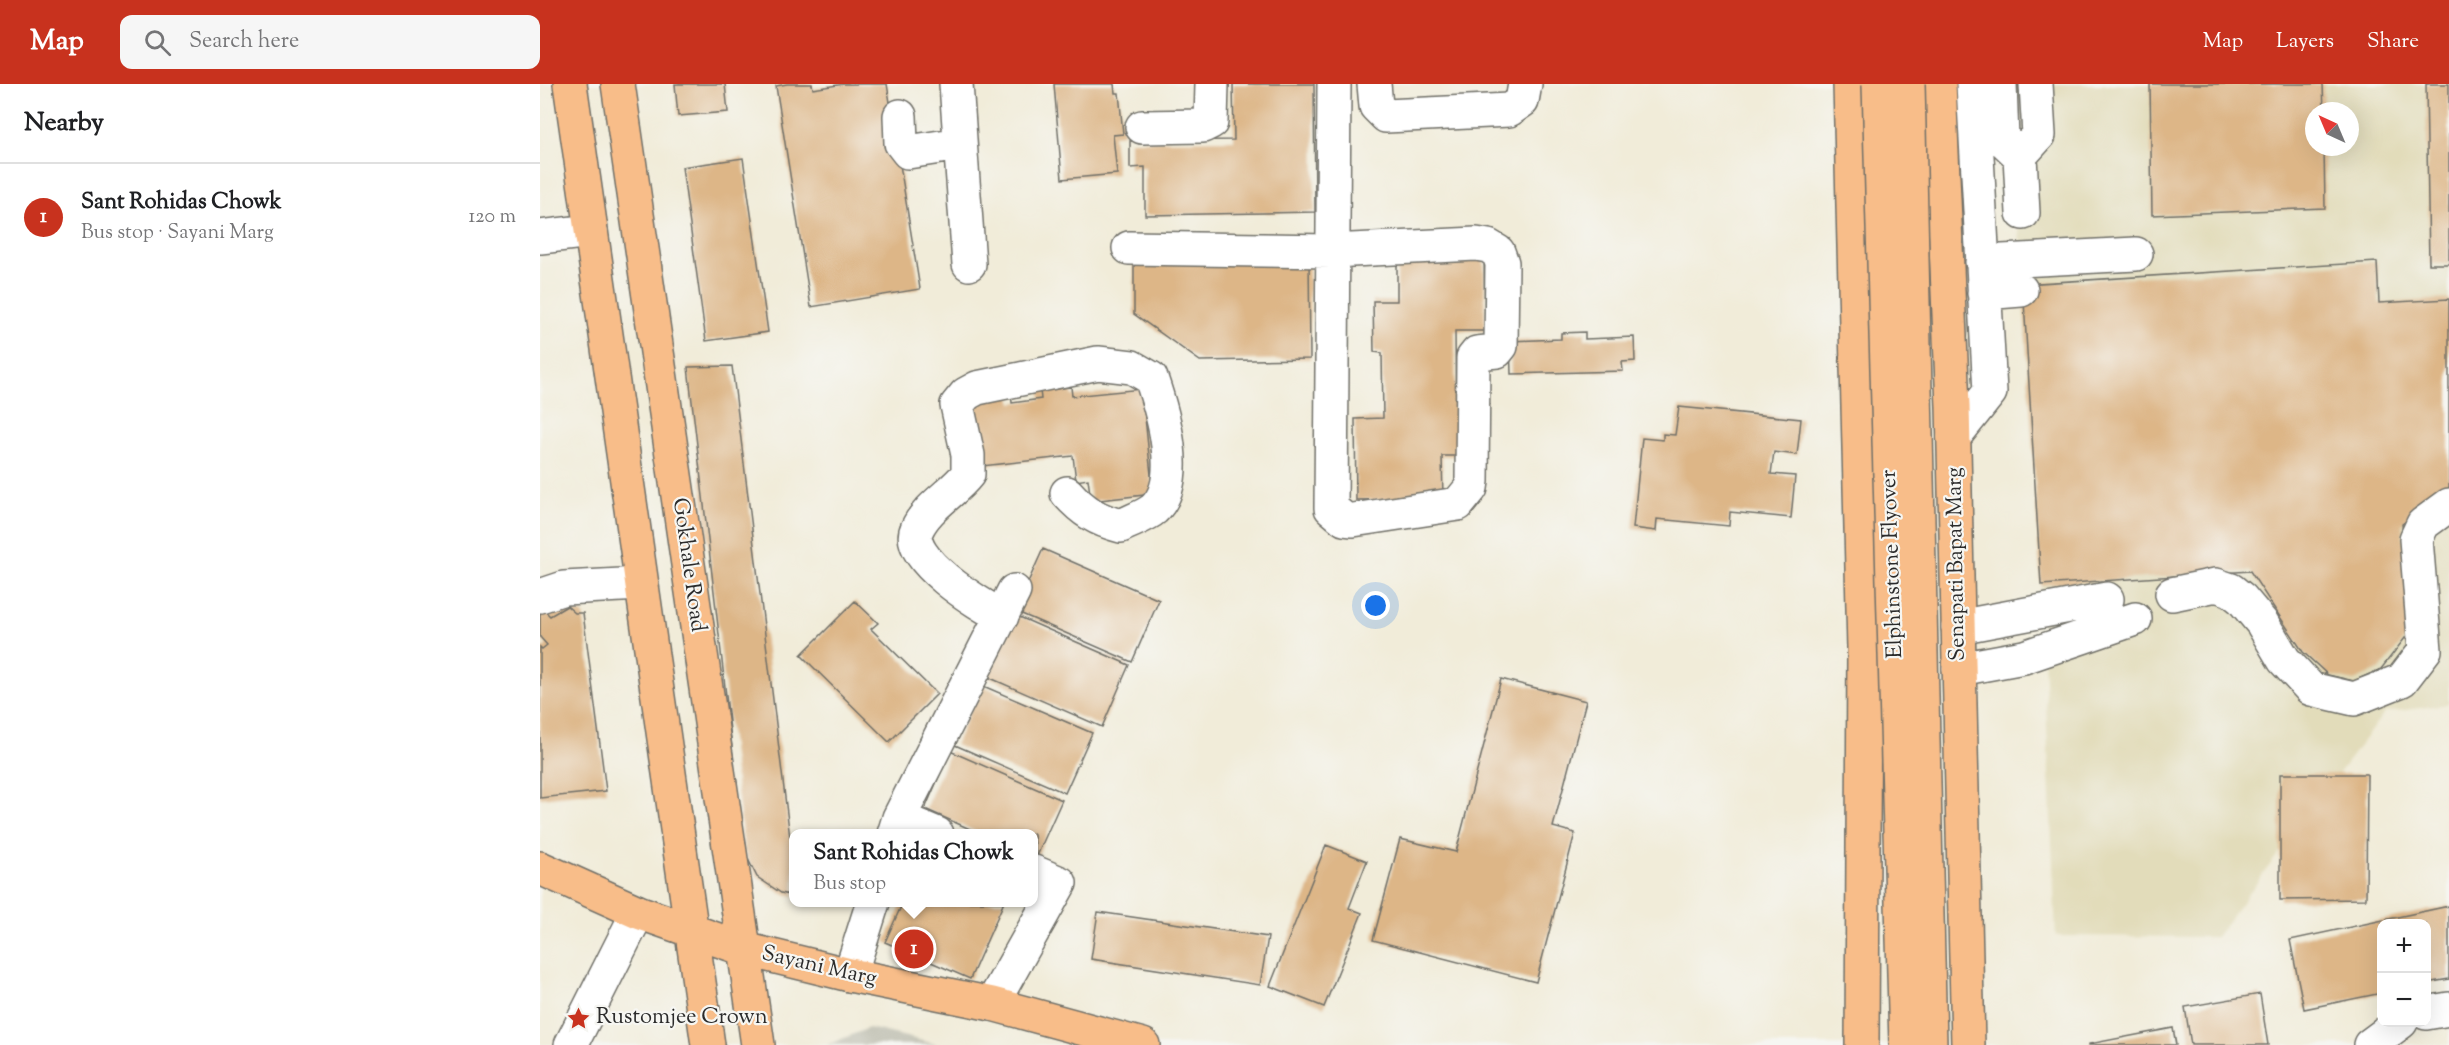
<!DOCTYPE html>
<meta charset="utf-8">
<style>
:root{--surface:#fff;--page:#f6f6f6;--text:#202124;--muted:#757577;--line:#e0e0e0;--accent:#c8321e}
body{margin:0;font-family:"Sorts Mill Goudy",serif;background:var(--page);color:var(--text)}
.controls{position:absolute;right:18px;bottom:18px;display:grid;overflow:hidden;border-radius:12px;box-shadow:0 6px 24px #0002}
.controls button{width:54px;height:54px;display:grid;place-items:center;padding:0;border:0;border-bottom:2px solid var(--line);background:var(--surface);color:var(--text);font:30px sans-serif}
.compass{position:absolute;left:1765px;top:18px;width:54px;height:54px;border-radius:50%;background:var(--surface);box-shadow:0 6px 24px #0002;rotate:316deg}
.you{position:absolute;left:836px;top:522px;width:21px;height:21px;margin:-15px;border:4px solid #fff;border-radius:50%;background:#1a73e8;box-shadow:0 0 0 9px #1a73e833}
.badge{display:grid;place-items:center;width:39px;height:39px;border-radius:50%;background:var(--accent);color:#fff;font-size:20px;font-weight:700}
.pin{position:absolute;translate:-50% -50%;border:3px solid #fff;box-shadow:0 2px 6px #0006}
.popup{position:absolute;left:249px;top:745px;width:249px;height:78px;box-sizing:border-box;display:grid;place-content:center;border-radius:12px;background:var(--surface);filter:drop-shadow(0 2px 4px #0005);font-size:20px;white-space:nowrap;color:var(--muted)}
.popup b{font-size:22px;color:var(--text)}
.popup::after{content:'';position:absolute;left:50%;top:100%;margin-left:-12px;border:12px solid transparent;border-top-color:var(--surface)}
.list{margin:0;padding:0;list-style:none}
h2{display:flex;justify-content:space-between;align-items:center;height:78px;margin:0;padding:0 24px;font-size:26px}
h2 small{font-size:20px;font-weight:400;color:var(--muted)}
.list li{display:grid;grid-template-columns:39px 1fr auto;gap:18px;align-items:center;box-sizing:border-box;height:108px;padding:0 24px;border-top:2px solid var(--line)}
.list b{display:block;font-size:22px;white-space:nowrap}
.list p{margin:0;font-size:20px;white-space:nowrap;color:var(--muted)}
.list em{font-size:20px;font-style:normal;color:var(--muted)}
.icon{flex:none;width:33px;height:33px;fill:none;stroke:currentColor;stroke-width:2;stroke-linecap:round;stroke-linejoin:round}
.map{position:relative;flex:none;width:1909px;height:961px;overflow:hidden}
header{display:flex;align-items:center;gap:36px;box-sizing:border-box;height:84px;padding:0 30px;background:var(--accent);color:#fff}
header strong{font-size:28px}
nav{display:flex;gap:33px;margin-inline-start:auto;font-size:21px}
.search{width:420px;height:54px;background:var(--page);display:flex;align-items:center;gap:15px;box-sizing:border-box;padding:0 21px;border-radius:12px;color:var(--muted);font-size:22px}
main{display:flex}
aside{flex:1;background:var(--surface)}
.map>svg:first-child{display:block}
.built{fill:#e2dcba;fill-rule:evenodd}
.industrial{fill:#c5c5b8}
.building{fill:#ddb687}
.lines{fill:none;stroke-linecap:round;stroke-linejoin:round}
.minor-casing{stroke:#706f68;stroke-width:36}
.major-casing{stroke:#706f68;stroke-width:36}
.minor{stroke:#fff;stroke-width:33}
.major{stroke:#f8bd89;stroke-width:33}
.major-bridge-casing{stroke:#706f68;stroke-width:36;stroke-linecap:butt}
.major-bridge{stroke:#f8bd89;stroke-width:33}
.labels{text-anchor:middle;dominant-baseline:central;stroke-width:4.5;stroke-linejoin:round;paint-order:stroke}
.street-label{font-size:22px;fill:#2b2b2b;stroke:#f6f6f2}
.poi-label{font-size:22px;fill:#2b2b2b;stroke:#f6f6f2;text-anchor:start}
</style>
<header>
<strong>Map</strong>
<div class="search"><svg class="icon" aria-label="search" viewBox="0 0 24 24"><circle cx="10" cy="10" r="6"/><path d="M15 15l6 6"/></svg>Search here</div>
<nav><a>Map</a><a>Layers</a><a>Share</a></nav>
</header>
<main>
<aside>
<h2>Nearby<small></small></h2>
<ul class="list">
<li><span class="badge">1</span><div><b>Sant Rohidas Chowk</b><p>Bus stop · Sayani Marg</p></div><em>120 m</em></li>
</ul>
</aside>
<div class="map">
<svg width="1909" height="961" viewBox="0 0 1909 961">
<rect width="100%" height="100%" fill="#f6f6f2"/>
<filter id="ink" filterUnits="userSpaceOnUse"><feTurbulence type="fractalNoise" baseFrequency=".0167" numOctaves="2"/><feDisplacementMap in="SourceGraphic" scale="12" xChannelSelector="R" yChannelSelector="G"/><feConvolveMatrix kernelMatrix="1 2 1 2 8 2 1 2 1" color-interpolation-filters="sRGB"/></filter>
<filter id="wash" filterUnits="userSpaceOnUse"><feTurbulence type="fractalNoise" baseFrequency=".008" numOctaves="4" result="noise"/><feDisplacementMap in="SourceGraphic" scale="24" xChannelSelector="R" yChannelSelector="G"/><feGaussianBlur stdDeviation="1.35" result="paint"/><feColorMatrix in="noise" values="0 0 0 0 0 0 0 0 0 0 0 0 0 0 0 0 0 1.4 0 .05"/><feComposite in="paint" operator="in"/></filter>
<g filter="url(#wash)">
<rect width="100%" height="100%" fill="#f1ecd9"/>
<path class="built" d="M1470,0H1909V620L1844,629L1676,853L1516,852L1501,501ZM1774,27H1810V63H1774Z"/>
<path class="industrial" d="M329,944L399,961H287Z"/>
<g id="blocks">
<path class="building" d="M135,0H185L188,28L138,32Z
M247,0H272L273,5L304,0H347L380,205L271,223L236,2Z
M514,0H574L575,9H579L583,50L573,51L577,90L522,95Z
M693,0H774L775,128L605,131V83L590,84V57L694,56Z
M1610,0H1783L1784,27H1774V63H1784L1785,124L1612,131Z
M1886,0H1909V180H1889Z
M203,74L228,248L166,257L142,83Z
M944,167L945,247H915L916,344H924L925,372H902L903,415L816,416L815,335L843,334L842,269L834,268L833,217H857V169Z
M769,171L770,275L660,277L594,230V173Z
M1837,178L1839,219L1909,215V407L1862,440L1872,545L1841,585L1814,597L1788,591L1763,568L1710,487L1501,501L1483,200Z
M1045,248V255L1094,253L1095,277L1082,278L1083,287L971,290L970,257L1021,255V249Z
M192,282L250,754L254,759V812L241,809L217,793L204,767L148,283Z
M520,295L521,304L531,303L532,312L602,305L613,410L551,417L548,395L536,397L533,372L442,382L434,313L471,309L472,319L501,315L499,297Z
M1139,323L1261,335L1257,371L1234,368L1231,390L1255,392L1251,434L1190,428L1189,442L1117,435L1116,447L1093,444L1102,354L1123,356V350L1135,351Z
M503,465L619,516L592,578L475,527Z
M315,517L338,539L331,545L397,610L349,658L261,571Z
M27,522L35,529H43L66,707L0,714V563L2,565L7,561L0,553V526L2,524L10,532Z
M475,531L589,581L562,643L448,593Z
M961,595L1046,617L1013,743L1035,749L996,898L833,856L860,755L916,768Z
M441,601L552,649L525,709L415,661Z
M410,667L522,716L496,774L494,750H441L385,725Z
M1740,690H1827L1826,815L1740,816Z
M786,761L827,777L809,824L822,829L784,923L730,902Z
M363,818H464L430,895L345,858Z
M1909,822V895L1886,899V840H1842V909L1764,925L1750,856Z
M558,828L728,853L720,901L551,875Z
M1720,910L1728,961H1651L1645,923Z
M1633,944L1636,961H1549V960Z"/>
</g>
</g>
<g filter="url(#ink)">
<use href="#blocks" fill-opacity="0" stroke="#706f68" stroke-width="1.5"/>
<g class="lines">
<defs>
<path id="minor" d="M416,0L429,180
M834,0L836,22L846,32L969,26L982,17L985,0
M1460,0L1462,55L1480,72L1483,129
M360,32L361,59L368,68L420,60
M602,43L663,42L671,38L672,0
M1480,72L1499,51L1496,0
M0,153L51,147
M589,164L791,167L936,160L948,162L958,168L962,179L961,262L957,267L937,269L933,274L932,397L931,404L918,420L813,436L804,435L791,424L794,0
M1442,178L1596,170
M1444,209L1481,206
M1414,353L1450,308L1433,0
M1632,510L1676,501L1691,506L1702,515L1722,539L1744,576L1771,605L1814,615L1862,596L1885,566L1876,455L1883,440L1909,421
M0,512L24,504L101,500
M462,532C440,521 363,474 377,445C387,423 413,409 428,390V371L417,321L426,310L437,304L558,279L592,283L611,294C622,326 644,397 614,425C606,432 590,437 581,442C557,436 543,427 527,409
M1418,543L1567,515
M1419,585L1484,573L1595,535
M359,734L397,750
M354,750L359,734L474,507
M310,891L333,818
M452,920L520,799L494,788
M1886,929L1909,925
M31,961L98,828
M1830,961L1861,938"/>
<path id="major" d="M30,0L168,961
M78,0L218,961
M1310,0L1324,565L1322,961
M1399,0L1413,322L1428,961
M0,784L98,828L204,865L310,891L452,920L603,961"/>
</defs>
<use href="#minor" class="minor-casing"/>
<use href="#major" class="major-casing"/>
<use href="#minor" class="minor"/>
<use href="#major" class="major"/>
<defs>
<path id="major-bridge" d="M1339,0L1366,961
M1368,0L1390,961"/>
</defs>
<use href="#major-bridge" class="major-bridge-casing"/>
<use href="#major-bridge" class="major-bridge"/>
</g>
</g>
<defs>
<symbol id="sight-bare" viewBox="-9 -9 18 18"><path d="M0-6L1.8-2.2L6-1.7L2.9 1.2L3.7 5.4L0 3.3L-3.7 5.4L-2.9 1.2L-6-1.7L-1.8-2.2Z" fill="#c8321e" stroke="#f6f6f2" stroke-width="2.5" paint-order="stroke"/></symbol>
</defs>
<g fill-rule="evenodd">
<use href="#sight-bare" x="22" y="918" width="33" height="33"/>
</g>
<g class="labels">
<g class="street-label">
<text transform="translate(1353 480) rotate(-92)">Elphinstone Flyover</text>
<text transform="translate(1417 480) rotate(-91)">Senapati Bapat Marg</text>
<text transform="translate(148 481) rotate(82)">Gokhale Road</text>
<text transform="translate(279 883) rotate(13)">Sayani Marg</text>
</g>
<g class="poi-label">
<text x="56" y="934">Rustomjee Crown</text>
</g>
</g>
</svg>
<div class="controls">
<button>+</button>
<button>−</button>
</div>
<svg class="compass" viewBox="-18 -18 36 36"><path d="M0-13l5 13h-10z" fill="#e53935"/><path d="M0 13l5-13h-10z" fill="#757577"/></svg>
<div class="you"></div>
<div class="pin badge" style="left:374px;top:865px">1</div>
<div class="popup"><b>Sant Rohidas Chowk</b>Bus stop</div>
</div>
</main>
